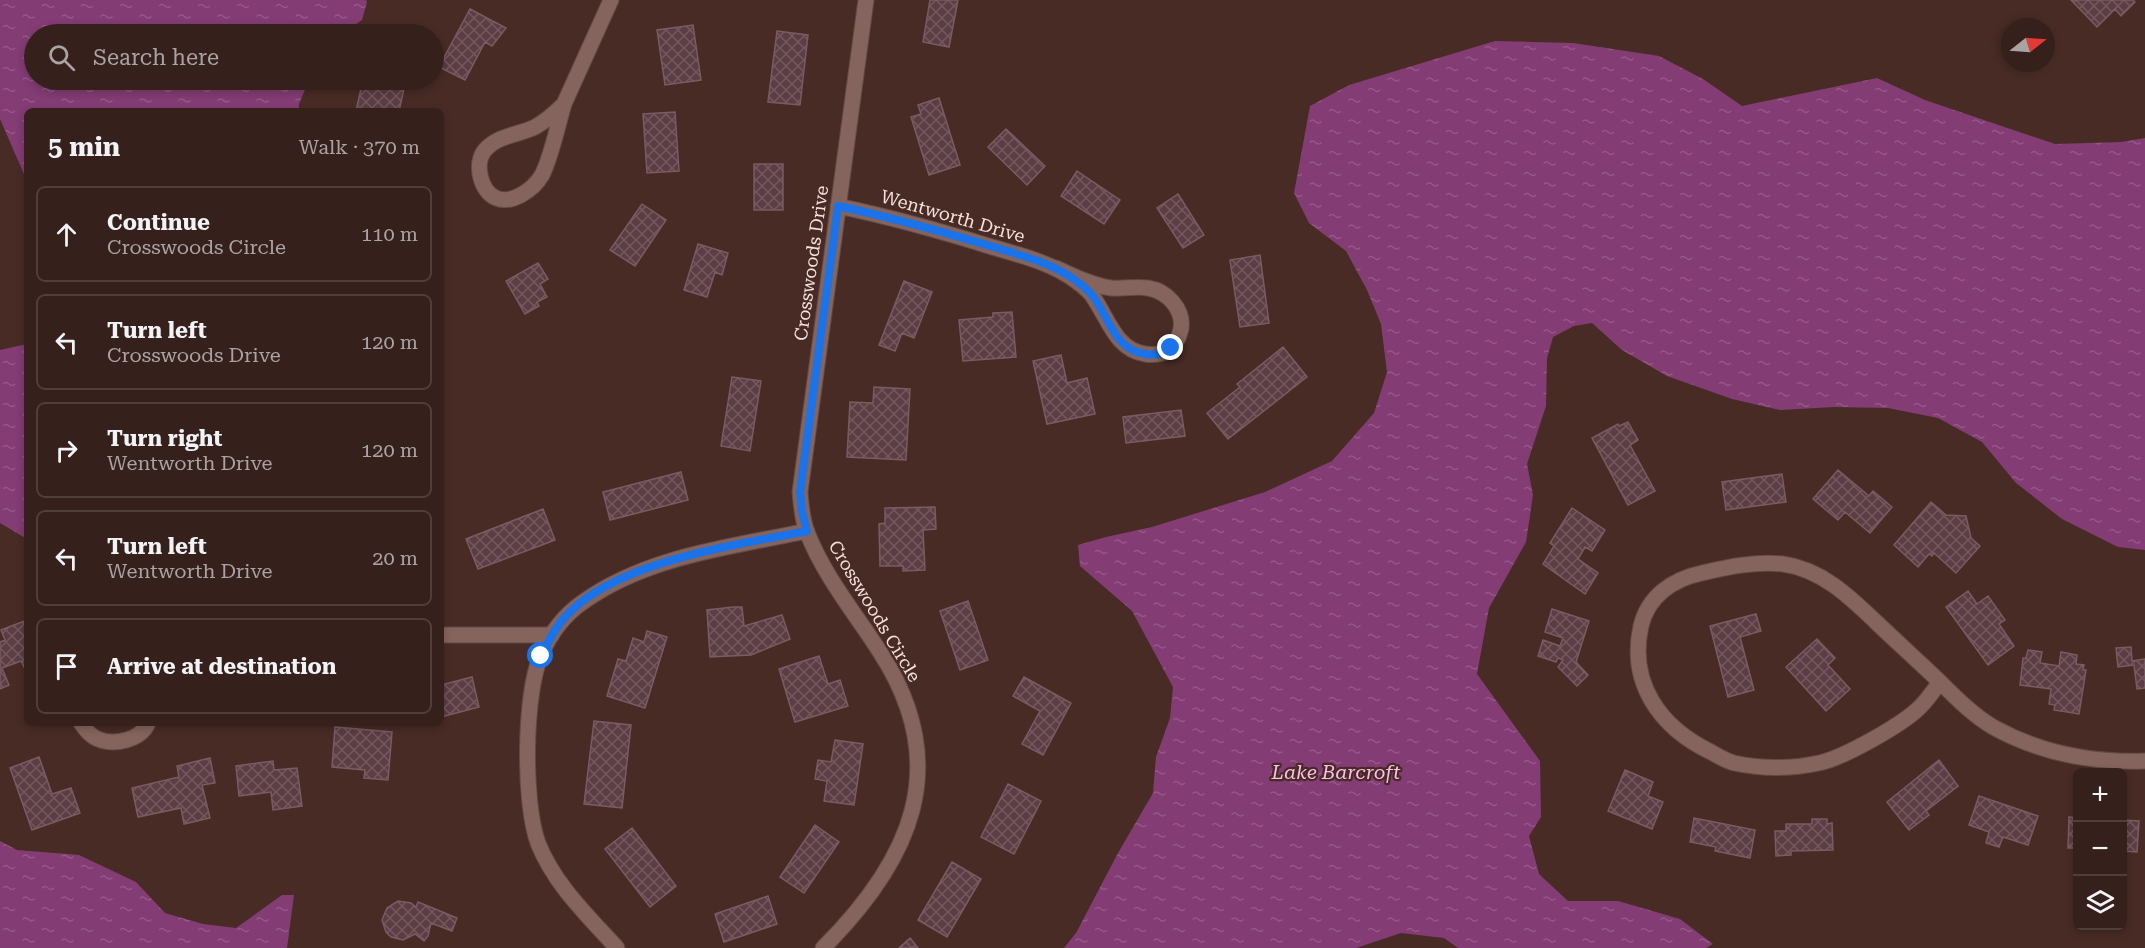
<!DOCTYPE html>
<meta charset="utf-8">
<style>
:root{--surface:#36201c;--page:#412d29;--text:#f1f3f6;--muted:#aaa3a3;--line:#503e3b}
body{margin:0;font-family:"Roboto Serif",serif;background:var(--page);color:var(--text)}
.controls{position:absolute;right:18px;bottom:18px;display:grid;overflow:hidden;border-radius:9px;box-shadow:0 3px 9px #0003}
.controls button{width:54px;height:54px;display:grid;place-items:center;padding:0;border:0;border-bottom:2px solid var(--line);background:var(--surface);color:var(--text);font:30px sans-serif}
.compass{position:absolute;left:2001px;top:18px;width:54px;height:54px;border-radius:50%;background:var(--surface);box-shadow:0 3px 9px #0003;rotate:73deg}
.stop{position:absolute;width:18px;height:18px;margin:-14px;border:4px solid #1a73e8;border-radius:50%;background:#fff}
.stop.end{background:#1a73e8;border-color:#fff;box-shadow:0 2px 6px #0008}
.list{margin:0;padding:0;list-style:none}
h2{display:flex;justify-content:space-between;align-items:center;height:78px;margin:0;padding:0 24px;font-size:26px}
h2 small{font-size:20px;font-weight:400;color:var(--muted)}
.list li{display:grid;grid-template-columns:39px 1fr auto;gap:18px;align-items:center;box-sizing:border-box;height:96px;margin:0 12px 12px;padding:0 12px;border:2px solid var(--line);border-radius:9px}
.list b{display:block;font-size:22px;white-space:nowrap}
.list p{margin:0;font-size:20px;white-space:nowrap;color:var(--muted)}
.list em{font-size:20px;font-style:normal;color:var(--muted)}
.icon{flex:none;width:33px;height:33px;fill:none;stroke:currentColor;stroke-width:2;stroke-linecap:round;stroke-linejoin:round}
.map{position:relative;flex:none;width:2145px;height:948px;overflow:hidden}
.search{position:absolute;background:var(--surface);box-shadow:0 3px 9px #0003;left:24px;top:24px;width:420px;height:66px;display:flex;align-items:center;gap:15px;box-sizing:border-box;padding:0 21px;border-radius:33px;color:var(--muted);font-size:22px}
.panel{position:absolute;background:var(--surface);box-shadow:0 3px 9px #0003;left:24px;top:108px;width:420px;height:618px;border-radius:9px}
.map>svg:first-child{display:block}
.water{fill:url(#water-ripples)}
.building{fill:url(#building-cross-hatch);stroke:#7b5b62;stroke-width:1.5}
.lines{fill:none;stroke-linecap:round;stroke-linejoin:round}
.street-casing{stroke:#614944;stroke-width:17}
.street{stroke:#85645d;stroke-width:15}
.route{stroke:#1a73e8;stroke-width:8}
.labels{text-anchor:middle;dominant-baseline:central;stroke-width:4.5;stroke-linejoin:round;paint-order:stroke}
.street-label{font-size:18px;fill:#f5e1dd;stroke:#482b25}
.water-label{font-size:20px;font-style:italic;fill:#fbbeeb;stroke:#482b25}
</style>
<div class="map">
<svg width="2145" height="948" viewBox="0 0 2145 948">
<defs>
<pattern id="water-ripples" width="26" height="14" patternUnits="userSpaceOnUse" patternTransform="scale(1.5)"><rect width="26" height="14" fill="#833c74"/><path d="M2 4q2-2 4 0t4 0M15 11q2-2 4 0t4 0" fill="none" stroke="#955887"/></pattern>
<pattern id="building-cross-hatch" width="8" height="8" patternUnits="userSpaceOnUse" patternTransform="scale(1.5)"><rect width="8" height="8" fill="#5b3d44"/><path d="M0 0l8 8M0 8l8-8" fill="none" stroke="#73595f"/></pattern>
</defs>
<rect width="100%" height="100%" fill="#482b25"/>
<path class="water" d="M0,0H366L367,2L362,20L342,34H34V80H309L299,104V111H27V181L0,119Z
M1495,41L1573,43L1659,56L1703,79L1742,106L1877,78L1925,100L2055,144L2121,142L2145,138V550L2118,547L2062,519L2016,483L1982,442L1938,418L1888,408L1834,407L1780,410L1732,399L1667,376L1622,350L1592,323L1574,326L1553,337L1547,358L1546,406L1527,464L1533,495L1526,542L1489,608L1477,674L1540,761L1541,817L1529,836L1539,874L1568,901H1618L1680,919L1713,944L1706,948H1458L1444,938L1401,933L1356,948H1064L1076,933L1118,853L1153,793L1156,757L1170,718L1173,687L1132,611L1080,566L1078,545L1106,537L1152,527L1265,492L1332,461L1374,413L1387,372L1381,324L1367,290L1346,251L1309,223L1294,193L1310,106L1349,85Z
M27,344V539L0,523V350Z
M0,841L17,850L79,855L136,882L165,913L203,924L236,928L282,895H294L287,948H0Z"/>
<path class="building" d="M930,0H958L949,47L923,42Z
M2071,0H2133L2135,2L2121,16L2115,9L2097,27Z
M470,9L506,28L492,46L485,42L465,80L439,67Z
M693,25L701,80L665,85L657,30Z
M777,31L808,35L800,105L768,102Z
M363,80H406L399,111H356Z
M939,98L960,165L929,175L911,117L921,114L918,105Z
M675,112L679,171L647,173L643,114Z
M1006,129L1045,166L1027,185L988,147Z
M754,164H783V210H754Z
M1077,171L1120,200L1104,224L1061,196Z
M1178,194L1204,235L1183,248L1157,208Z
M642,204L666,220L635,266L610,250Z
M698,244L728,253L722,275L715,272L707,297L684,290Z
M1260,255L1269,323L1240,327L1230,260Z
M538,263L548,279L540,284L547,297L537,302L539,306L525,314L506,281Z
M904,281L932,292L914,338L902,333L895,351L879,345Z
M1012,312L1016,357L963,361L959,320L993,317V313Z
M1283,347L1307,377L1228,439L1207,413L1240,387L1237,384Z
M1061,355L1067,383L1087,378L1095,414L1047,424L1033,361Z
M732,377L761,381L750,451L721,446Z
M874,387L910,389L906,460L847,457L850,402L873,403Z
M1181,410L1185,436L1126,443L1123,417Z
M1628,422L1638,440L1630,445L1655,491L1628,505L1592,438L1618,424L1619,426Z
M1838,470L1869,496L1873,491L1892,507L1870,533L1845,512L1838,520L1813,499Z
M681,472L688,500L610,520L603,492Z
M1782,474L1786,502L1726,510L1722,482Z
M1931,502L1946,515L1966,516L1971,538L1980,546L1956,573L1934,553L1932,556L1929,554L1918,567L1894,545Z
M935,507L936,529L923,530L925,570L903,571V566H880L879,524L885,523V508Z
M1572,508L1605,530L1592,551L1585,547L1578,559L1598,573L1585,594L1543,564L1554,546L1550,543Z
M543,509L555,540L478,569L466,539Z
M1968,591L1977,604L1988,596L2005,620L1999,624L2014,646L1988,665L1946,607Z
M968,601L988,660L960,670L940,611Z
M733,607H742L744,626L782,615L790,639L751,655L710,657L707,610Z
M1552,609L1589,621L1576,662L1588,675L1577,686L1558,667L1563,660L1558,658L1556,662L1538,656L1543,640L1560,646L1563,638L1545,632Z
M1756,614L1761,631L1740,637L1754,690L1728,697L1710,626Z
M27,620V673L21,661L2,668L9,685L0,689V642L5,640L1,630Z
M647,631L667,637L645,708L607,696L618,659L626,661L633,638L644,642Z
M1817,639L1835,658L1828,665L1850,689L1826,711L1786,667Z
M2131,647L2132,661L2145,659V688L2137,689L2134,665L2118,667L2116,648Z
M2028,650L2042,652L2040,663L2059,666L2061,652L2077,655L2076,664L2084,665L2083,670H2086L2079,714L2054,710L2055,705L2049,704L2051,689L2020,685L2023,658H2026Z
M819,656L828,684L840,680L848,706L795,722L779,669Z
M472,677L479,707L441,717V685Z
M1024,677L1071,703L1043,755L1022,744L1040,711L1013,696Z
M594,721L631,725L622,808L584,804Z
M335,727L392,732L388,780L364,778L365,770L332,767Z
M835,740L863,744L854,805L824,801L827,781L815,779L818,760L831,762Z
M39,757L52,794L71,788L80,813L32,830L10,768Z
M210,758L215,783L202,785L210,818L184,824L181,808L138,817L132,788L179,777L177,766Z
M1939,760L1958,786L1926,811L1929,815L1909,830L1887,802Z
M273,761L274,770L297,768L302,806L273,810L271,792L239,796L236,766Z
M1625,770L1653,782L1648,796L1663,802L1652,829L1608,811Z
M1008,784L1041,801L1014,854L981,837Z
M1979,796L2038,816L2028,845L2003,837L1999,847L1986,843L1989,832L1969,825Z
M2069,817L2078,818V848H2068Z
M1694,818L1755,830L1750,858L1715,851L1716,847L1690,842Z
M1812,819H1827V824L1832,823L1833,850L1791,851V855L1776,856L1775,831H1786V824H1812Z
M2122,820L2139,821L2137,852L2122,851Z
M815,825L839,842L804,893L780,877Z
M632,828L676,886L650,907L605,849Z
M952,862L981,879L947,937L918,920Z
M768,896L777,924L724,942L715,914Z
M398,901L411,903L416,907L418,902L457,918L452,931L431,923L428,936L424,941L415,934L403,940L391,937L386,932L382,920L387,908Z
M910,938L918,948H899Z"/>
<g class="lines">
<defs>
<path id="street" d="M564,104C558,124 551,158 542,175C534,189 512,205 496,198C480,191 474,163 485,150C498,135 519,135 535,127C546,121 555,113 564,104Z
M564,104L611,0
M838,206C890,217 941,231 992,247C1020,255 1052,263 1076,281C1083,286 1091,292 1095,300C1109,321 1117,350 1145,354C1153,355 1160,355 1167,351C1175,346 1179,338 1181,329C1184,309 1167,291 1148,288C1136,286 1123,289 1111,288C1092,285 1073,276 1056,268
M441,635H552
M1940,682C1934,690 1928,699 1921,706C1904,724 1843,758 1819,763C1791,769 1762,769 1734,763C1726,761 1718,756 1711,752C1661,728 1628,684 1641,626C1648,596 1673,579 1702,573C1727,567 1756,561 1783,564C1821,569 1850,597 1876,622C1897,642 1918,661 1939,681C1956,698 1973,715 1993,727C2040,753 2092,763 2145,761
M81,723C86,730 90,736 98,739C114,746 141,740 148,723
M617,948C588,916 554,884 538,843C523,802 524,695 541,655C550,634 564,615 583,602C647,556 731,547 807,531
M823,948C911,860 954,766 880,652C855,613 824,576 807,532C802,519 801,505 800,492L866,0"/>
</defs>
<use href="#street" class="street-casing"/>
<use href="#street" class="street"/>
</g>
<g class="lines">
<path class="route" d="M541,656C548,642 555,628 565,617C615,561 736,545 807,531L802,512L800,492L838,206C889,217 940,231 990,246C1019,255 1050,262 1075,280C1082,285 1090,292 1095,299C1109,320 1116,350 1145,354C1155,356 1163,354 1171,348"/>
</g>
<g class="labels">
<g class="street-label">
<text transform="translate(953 216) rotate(16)">Wentworth Drive</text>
<text transform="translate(811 263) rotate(-82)">Crosswoods Drive</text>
<text transform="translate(875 611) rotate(59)">Crosswoods Circle</text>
</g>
<g class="water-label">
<text x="1336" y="772">Lake Barcroft</text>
</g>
</g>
</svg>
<div class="controls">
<button>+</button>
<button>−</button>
<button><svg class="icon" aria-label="layers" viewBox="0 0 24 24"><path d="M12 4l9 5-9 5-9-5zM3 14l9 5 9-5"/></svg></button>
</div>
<svg class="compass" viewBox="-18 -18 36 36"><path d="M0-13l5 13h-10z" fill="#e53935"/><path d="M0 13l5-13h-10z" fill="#aaa3a3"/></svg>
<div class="stop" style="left:541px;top:656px"></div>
<div class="stop end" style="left:1171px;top:348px"></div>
<div class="search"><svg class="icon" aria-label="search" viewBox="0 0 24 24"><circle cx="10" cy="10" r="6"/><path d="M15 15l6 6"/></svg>Search here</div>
<section class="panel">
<h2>5 min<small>Walk · 370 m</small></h2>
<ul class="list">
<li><svg class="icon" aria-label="ahead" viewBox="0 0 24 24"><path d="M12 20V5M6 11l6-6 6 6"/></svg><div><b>Continue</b><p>Crosswoods Circle</p></div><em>110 m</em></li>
<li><svg class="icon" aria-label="left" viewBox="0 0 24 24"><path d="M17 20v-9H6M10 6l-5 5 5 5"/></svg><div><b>Turn left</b><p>Crosswoods Drive</p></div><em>120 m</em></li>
<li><svg class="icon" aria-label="right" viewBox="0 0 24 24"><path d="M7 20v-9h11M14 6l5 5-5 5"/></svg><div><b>Turn right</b><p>Wentworth Drive</p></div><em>120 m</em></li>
<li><svg class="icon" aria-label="left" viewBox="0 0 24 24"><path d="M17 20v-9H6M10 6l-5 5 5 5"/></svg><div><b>Turn left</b><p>Wentworth Drive</p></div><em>20 m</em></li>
<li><svg class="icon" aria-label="arrive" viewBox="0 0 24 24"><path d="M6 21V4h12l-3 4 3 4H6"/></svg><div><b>Arrive at destination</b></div></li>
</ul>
</section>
</div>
